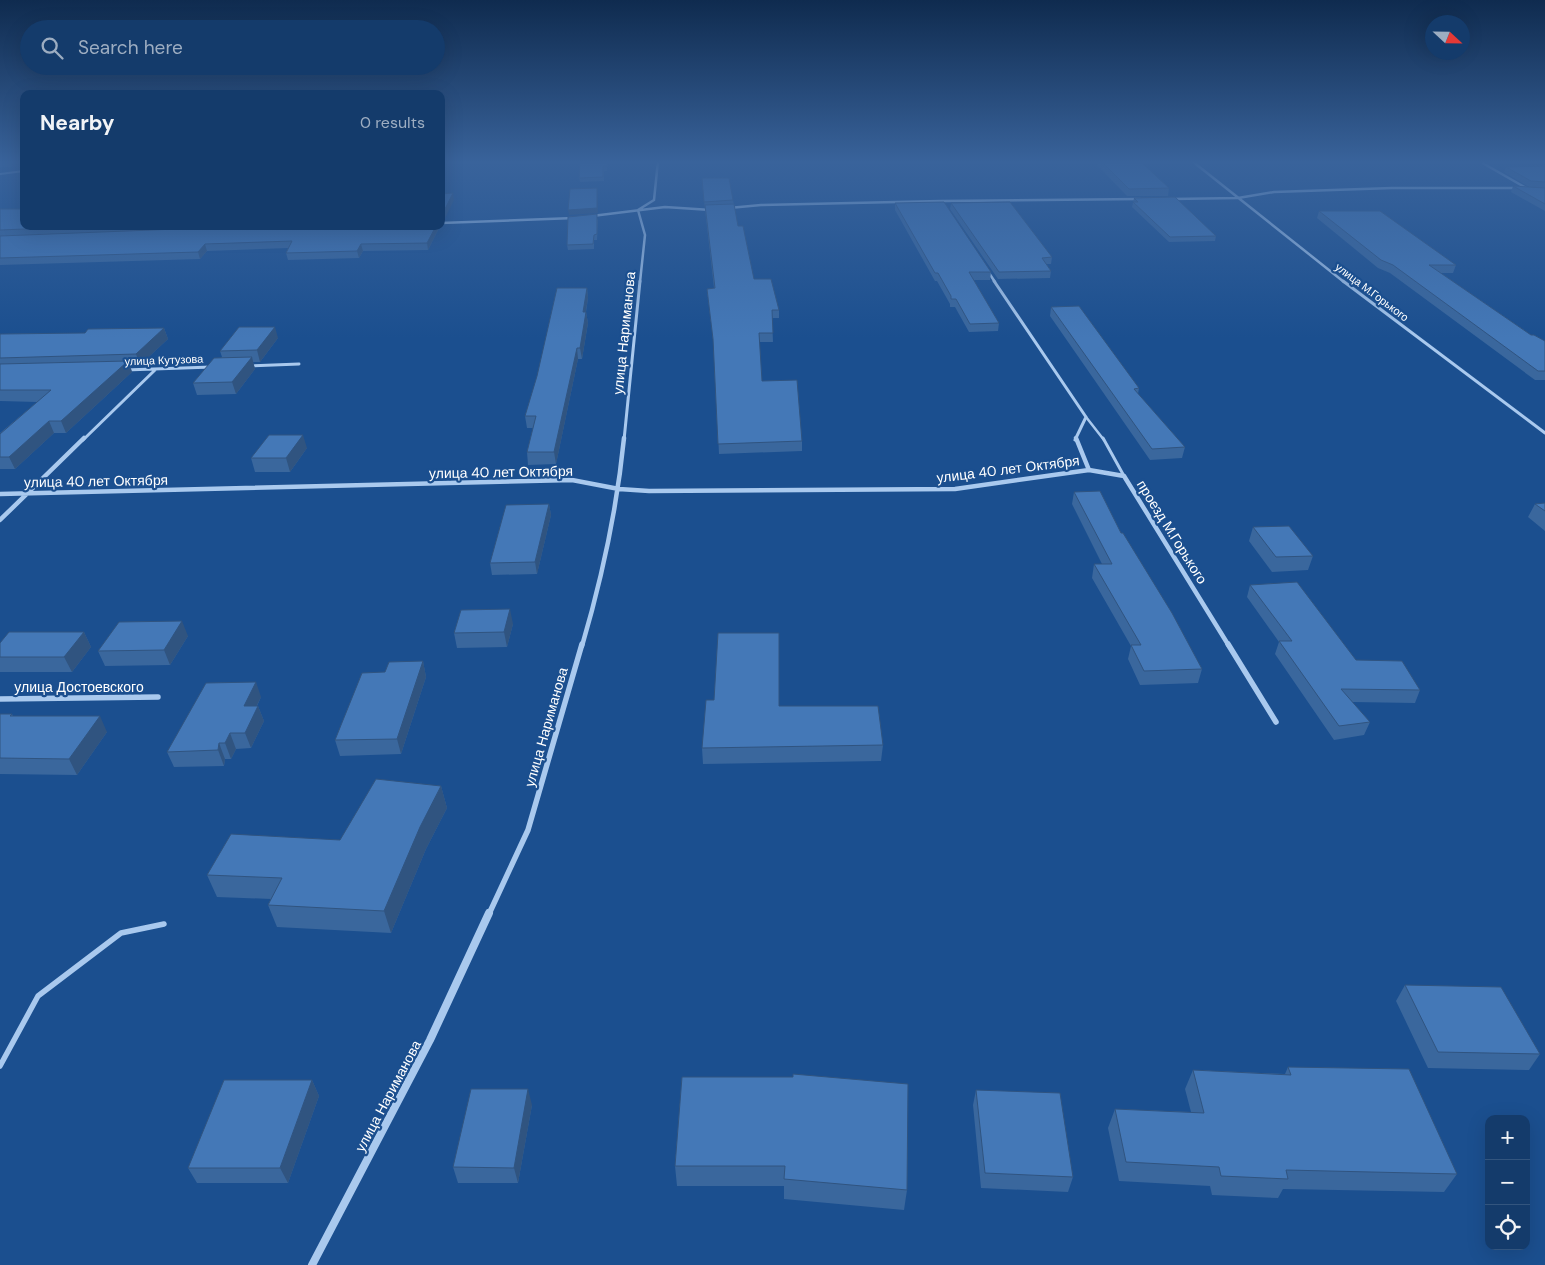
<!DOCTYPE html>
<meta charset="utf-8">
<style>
:root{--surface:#143b6b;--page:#214673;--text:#f1f3f6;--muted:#9dadc1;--line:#33557e}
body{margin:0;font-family:"DM Sans",sans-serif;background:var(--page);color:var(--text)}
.controls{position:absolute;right:15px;bottom:15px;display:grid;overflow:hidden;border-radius:10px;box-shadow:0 5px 20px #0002}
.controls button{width:45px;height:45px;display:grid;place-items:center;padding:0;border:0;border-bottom:1px solid var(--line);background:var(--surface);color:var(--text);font:25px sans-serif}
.compass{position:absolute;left:1425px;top:15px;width:45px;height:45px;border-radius:50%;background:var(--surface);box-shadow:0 5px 20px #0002;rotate:112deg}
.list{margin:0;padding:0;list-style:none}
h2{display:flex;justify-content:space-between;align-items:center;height:65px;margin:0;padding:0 20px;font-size:21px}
h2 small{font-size:16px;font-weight:400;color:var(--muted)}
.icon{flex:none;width:28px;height:28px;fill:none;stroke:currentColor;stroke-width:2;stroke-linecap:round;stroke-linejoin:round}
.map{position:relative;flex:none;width:1545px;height:1265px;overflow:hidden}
.search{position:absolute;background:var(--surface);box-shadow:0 5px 20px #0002;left:20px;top:20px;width:425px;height:55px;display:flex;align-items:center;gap:12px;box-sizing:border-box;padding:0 18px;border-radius:28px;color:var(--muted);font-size:19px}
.panel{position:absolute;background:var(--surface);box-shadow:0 5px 20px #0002;left:20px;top:90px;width:425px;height:140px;border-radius:10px}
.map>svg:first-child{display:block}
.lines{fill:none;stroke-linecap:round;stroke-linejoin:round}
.lane-far3{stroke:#a9c9ee;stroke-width:2}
.lane-far2{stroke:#a9c9ee;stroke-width:2.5}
.lane-far1{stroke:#a9c9ee;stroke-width:3}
.lane{stroke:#a9c9ee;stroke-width:5.5}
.street-far4{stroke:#a9c9ee;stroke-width:2.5}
.street-far3{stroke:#a9c9ee;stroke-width:3}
.street-far2{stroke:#a9c9ee;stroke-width:4.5}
.street-far1{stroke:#a9c9ee;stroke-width:5.5}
.street{stroke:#a9c9ee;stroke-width:8}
.wall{fill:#3a679d}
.shaded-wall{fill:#305480}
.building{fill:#4478b7;stroke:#305480}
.labels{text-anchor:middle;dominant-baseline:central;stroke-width:4.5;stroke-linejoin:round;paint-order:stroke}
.far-street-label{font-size:11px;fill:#fff;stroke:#1b4f8f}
.street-label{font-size:14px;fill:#fff;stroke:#1b4f8f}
</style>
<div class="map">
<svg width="1545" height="1265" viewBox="0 0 1545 1265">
<rect width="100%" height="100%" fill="#1b4f8f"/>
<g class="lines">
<path class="lane-far3" d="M0,174L24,171"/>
<path class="lane-far2" d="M1086,417L1104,440"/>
<path class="lane-far1" d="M1103,438L1124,476"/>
<path class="lane" d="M0,1066L38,996L121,933L164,924"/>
<path class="street-far4" d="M1192,161L1344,282
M1479,161L1528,189
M1171,199L1238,198L1274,192L1392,188H1517
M729,208L761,205L941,201L1140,199
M592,216L665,207L711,210
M441,223L574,218
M987,270L995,282
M640,282L645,235L638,210L654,200L658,161"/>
<path class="street-far3" d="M994,281L1086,417L1075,440
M1343,281L1545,433
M248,366L299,364
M125,370L212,367
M83,440L155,370
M624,440L640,281"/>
<path class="street-far2" d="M1076,438L1089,470L1124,476L1229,646
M0,494L572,480L619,489L649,491L955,489L1089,470
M0,520L84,438
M582,646C602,578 617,509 624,438"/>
<path class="street-far1" d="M1228,644L1276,722
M0,699L158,697
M489,914L528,830L582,644"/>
<path class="street" d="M312,1265L430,1040L489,913"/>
</g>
<path class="wall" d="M0,161H24L12,167H0Z
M607,161V171H604V181L580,182L579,178Z
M1093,161H1140L1169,188L1168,196H1127Z
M1545,166V188L1529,187L1504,172L1506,167Z
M702,183L733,200L738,226L754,279L779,310V318H772L773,342H759L762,381L802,441V451L719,454L714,348L707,289L714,288Z
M1513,186L1545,188V211L1511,192Z
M1134,198L1216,236L1215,241L1169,242L1132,207Z
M895,203L991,272L990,280H973L999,323L998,331L969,332L955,307H950V304L937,281H935L895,210Z
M951,203L1052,257L1051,264H1046L1051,271L1050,278L998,279L950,209Z
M0,209L24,226H440L428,250L363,251L359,258L288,260L286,253L288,248L207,251L200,259L0,265Z
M1319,211L1456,265L1453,273H1440L1531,335L1545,341V380H1535L1390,273L1378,268L1317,218Z
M598,219L597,240H594V249L568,250L567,245Z
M587,288L588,298L586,312L588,323L582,359H578L556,464L528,465L527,452L533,428H527L525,416Z
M1051,307L1139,388L1138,394L1185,447L1182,458L1150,460L1050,316Z
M164,328L168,339L140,365H130L132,372L66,433H54L15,469H0V433L37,402L0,401V334L85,333Z
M278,338L260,362H253L255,369L236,394L197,395L193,383L222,357L220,351Z
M307,448L290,472H255L251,458Z
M1074,492L1121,533L1202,669L1198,683L1140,685L1128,659L1131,646L1092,578L1094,564H1102L1072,504Z
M1545,503V531L1528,517L1535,504Z
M549,504L551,515L537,574L492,575L490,563Z
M1253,527L1313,556L1308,570L1272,572L1249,541Z
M1250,585L1356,660L1420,690L1415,703L1352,702L1370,722L1364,735L1334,740L1275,654L1279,642L1247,597Z
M513,624L507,647L457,648L454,633Z
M84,632L91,647L72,672H0V643Z
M188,636L170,665L105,666L98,651Z
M423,661L426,677L401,754L340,756L335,740L385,672Z
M261,697L257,706H258L264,721L251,748L236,749L231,759H225L224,766L174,767L167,752Z
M779,706L883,745L881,761L703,764L702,748Z
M0,714H12L13,716L107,732L77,775L0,774Z
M441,786L447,808L426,849L391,933L277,927L268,905L271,899L217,897L207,875L340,840Z
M1405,985L1540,1054L1529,1070L1428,1068L1396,1001Z
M1288,1067L1457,1174L1444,1192L1283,1189L1278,1198L1212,1195L1210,1186L1119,1181L1108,1128L1115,1109L1191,1112L1185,1089L1193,1070L1285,1074Z
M682,1077L907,1190L904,1210L784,1199V1186H677L675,1166Z
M312,1080L319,1096L288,1183H197L188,1168Z
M976,1090L1073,1177L1068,1192L981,1188L973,1105Z
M532,1105L518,1183H458L453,1167Z"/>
<path class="shaded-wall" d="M9,161H24L12,167Z
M597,188L598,213L569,215L568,210Z
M453,193L454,200L444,220L441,221V214Z
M436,226H440L428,250L427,243Z
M205,244L207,251L200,259L198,252Z
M361,244L363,251L359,258L357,251Z
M587,288L588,298L584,323L583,312Z
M586,312L588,323L582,359L580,348Z
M275,327L278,338L260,362L257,350Z
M164,328L168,339L140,365L136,354Z
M577,348L578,359L556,464L554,452Z
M252,357L255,369L236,394L232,382Z
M128,361L132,372L66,433L61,421Z
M49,421L54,433L15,469L9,457Z
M303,435L307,448L290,472L286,458Z
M549,504L551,515L537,574L535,562Z
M510,609L513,624L507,647L504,632Z
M182,621L188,636L170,665L164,650Z
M84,632L91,647L72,672L64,657Z
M423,661L426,677L401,754L397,739Z
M256,682L261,697L249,721L244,706Z
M258,706L264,721L251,748L245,733Z
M100,716L107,732L77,775L69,759Z
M230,733L236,749L231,759L225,743Z
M219,743L225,759L224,766L218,750Z
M441,786L447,808L426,849L391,933L384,911L420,827Z
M312,1080L319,1096L288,1183L280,1168Z
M528,1089L532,1105L518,1183L514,1168Z"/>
<path class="building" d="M580,161H607V166H603V177L579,178Z
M1101,161H1140L1169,188L1129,189Z
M1545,166V182L1531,181L1506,167Z
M702,178H729L733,200L704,202Z
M1513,186L1545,188V204Z
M597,188V208L568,210L570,189Z
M453,193L443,213L441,214V194Z
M1175,197L1216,236L1170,237L1133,202H1138L1134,198Z
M944,202L991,272H969L999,323L970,324L956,299H951V296L938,273H935L895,203Z
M1010,202L1052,257L1042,258L1051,271L999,272L951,203Z
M734,204L738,226H743L754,279H771L779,310H772L773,333H759L762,381L797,380L802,441L718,444L713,339L707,289L715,288L705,205Z
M0,209H24V226H98L0,230Z
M1319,211H1380L1456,265H1429L1531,335H1534L1545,341V371H1538L1393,265L1381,260Z
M597,214V234L594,235L593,244L567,245L568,217Z
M253,226H436L427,243L361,244L357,251L286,253L292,241L205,244L198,252L0,258V236Z
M557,288H587L583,312H586L580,348H577L554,452H527L536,416H525L537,376Z
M1079,306L1139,388L1134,389L1185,447L1152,449L1051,307Z
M239,327H275L257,350L220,351Z
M164,328L136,354L0,358V334L85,333L88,329Z
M252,357L232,382L193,383L214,358Z
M128,361L61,421H49L9,457H0V434L51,390H0V364Z
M269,435H303L286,458H251Z
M1100,491L1121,533H1123L1172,613L1202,669L1144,671L1131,645H1141L1094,564H1112L1074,492Z
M1545,503V511L1535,504Z
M549,504L535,562L490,563L506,505Z
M1289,526L1313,556L1276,557L1253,527Z
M1297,582L1356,660L1402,661L1420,690L1341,689L1370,722L1339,726L1279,641H1292L1250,585Z
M510,609L504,632L454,633L461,610Z
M182,621L164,650L98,651L119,622Z
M9,632H84L64,657H0V643Z
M718,633H779V706H878L883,745L702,748L706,700H714Z
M423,661L397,739L335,740L362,673L385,672L389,662Z
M256,682L244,706H258L245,733H230L225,743H219L218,750L167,752L206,683Z
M0,714H12L10,716H100L69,759L0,758Z
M376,779L441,786L420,827L384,911L268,905L282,878L207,875L231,834L340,840Z
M1405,985L1501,987L1540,1054L1438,1052Z
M1288,1067L1409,1069L1457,1174L1286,1170L1288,1179L1221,1176L1219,1167L1126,1162L1115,1109L1204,1113L1193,1070L1291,1075Z
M793,1074L908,1084L907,1190L784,1179L785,1166H675L682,1077H793Z
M224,1080H312L280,1168H188Z
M471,1089H528L514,1168L453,1167Z
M976,1090L1060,1093L1073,1177L985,1173Z"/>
<linearGradient id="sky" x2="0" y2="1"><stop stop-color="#0f2b4f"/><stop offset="0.48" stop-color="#39639b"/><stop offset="1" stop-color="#39639b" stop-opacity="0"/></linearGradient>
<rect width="1545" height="338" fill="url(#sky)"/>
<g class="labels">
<g class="far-street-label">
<text transform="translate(1372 292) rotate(37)">улица М.Горького</text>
<text transform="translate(164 360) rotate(-2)">улица Кутузова</text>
</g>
<g class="street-label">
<text transform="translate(624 333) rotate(-84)">улица Нариманова</text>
<text transform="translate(1008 469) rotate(-7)">улица 40 лет Октября</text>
<text transform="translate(501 472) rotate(-1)">улица 40 лет Октября</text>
<text transform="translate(96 481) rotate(-1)">улица 40 лет Октября</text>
<text transform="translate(1172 532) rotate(58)">проезд М.Горького</text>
<text x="79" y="687">улица Достоевского</text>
<text transform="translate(546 727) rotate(-74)">улица Нариманова</text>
<text transform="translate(388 1096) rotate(-62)">улица Нариманова</text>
</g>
</g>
</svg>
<div class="controls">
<button>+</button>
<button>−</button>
<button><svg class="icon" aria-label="locate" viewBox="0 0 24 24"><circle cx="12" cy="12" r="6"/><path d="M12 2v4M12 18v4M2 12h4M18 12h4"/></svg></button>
</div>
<svg class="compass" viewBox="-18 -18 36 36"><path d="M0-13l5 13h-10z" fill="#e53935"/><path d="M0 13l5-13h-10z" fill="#9dadc1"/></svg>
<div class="search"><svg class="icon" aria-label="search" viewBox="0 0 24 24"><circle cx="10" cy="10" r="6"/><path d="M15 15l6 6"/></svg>Search here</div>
<section class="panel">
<h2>Nearby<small>0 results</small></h2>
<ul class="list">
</ul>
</section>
</div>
